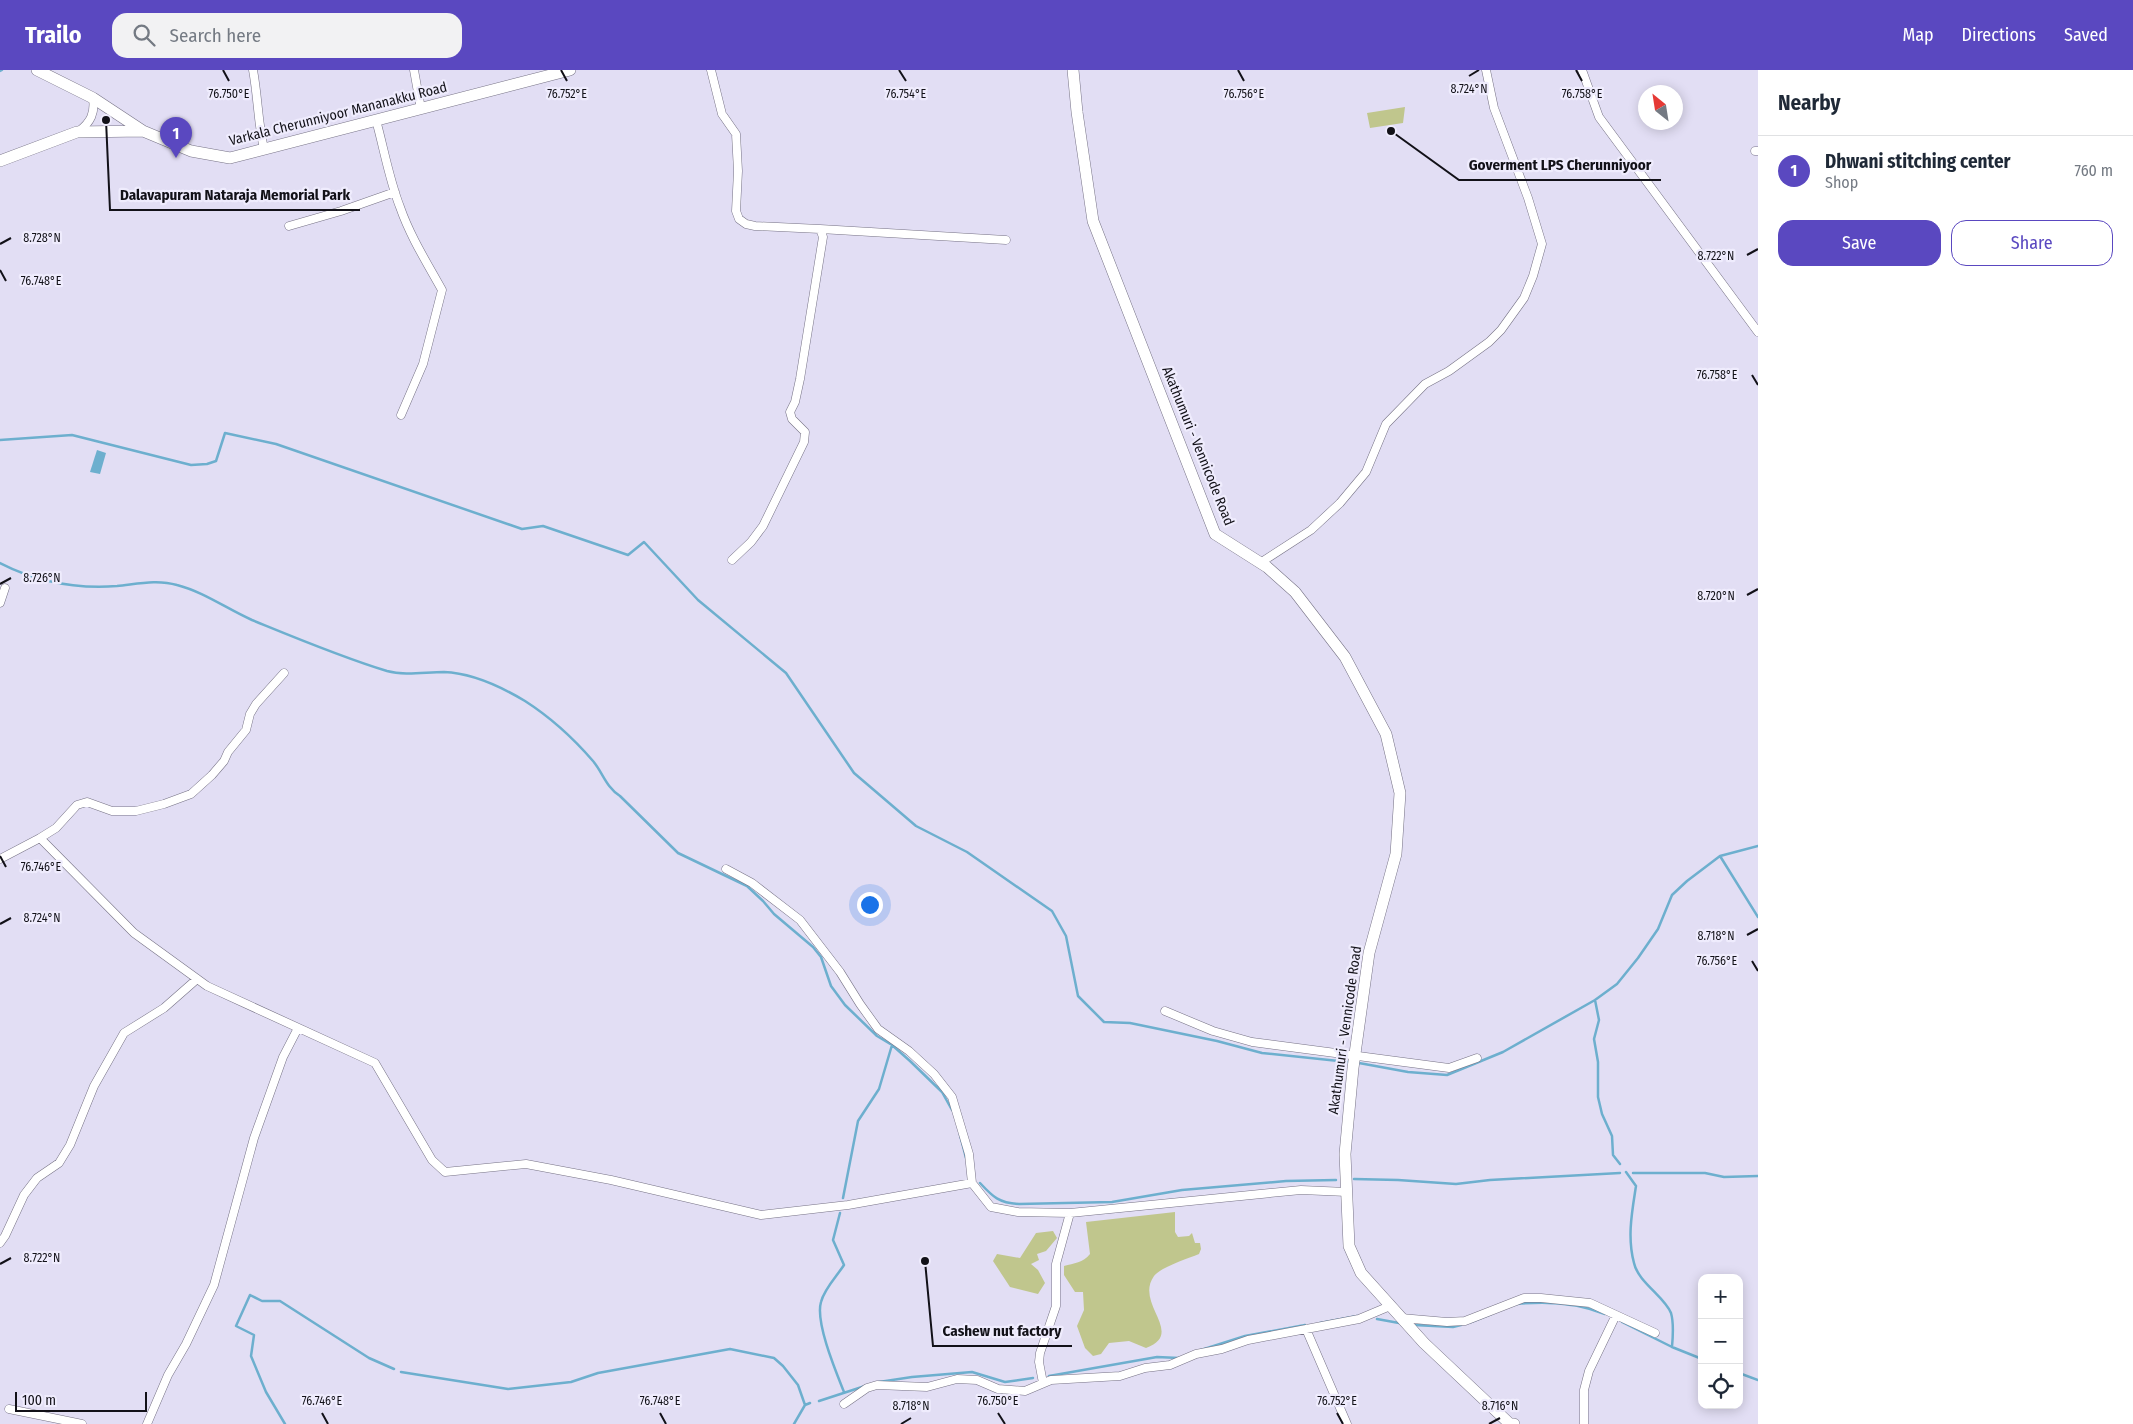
<!DOCTYPE html>
<meta charset="utf-8">
<style>
:root{--surface:#fff;--page:#f2f2f3;--text:#1f2937;--muted:#747a83;--line:#e0e1e3;--accent:#5a48c0}
body{margin:0;font-family:"Fira Sans Condensed",sans-serif;background:var(--page);color:var(--text)}
.controls{position:absolute;right:15px;bottom:15px;display:grid;overflow:hidden;border-radius:10px;box-shadow:0 2px 12px #0003}
.controls button{width:45px;height:45px;display:grid;place-items:center;padding:0;border:0;border-bottom:1px solid var(--line);background:var(--surface);color:var(--text);font:25px sans-serif}
.compass{position:absolute;left:1638px;top:15px;width:45px;height:45px;border-radius:50%;background:var(--surface);box-shadow:0 2px 12px #0003;rotate:330deg}
.scale{position:absolute;left:15px;bottom:12px;width:132px;box-sizing:border-box;padding-left:5px;border:2px solid #121118;border-top:0;font-size:14px;line-height:18px;white-space:nowrap;color:#121118;-webkit-text-stroke:4px #efecfd;paint-order:stroke}
.you{position:absolute;left:869px;top:834px;width:18px;height:18px;margin:-12px;border:4px solid #fff;border-radius:50%;background:#1a73e8;box-shadow:0 0 0 8px #1a73e833}
.badge{display:grid;place-items:center;width:32px;height:32px;border-radius:50%;background:var(--accent);color:#fff;font-size:16px;font-weight:700}
.pin{position:absolute;translate:-50% -41px;filter:drop-shadow(0 1px 2px #0008)}
.pin::after{content:'';position:absolute;top:26px;width:18px;height:15px;background:inherit;clip-path:polygon(0 0,100% 0,50% 100%)}
.list{margin:0;padding:0;list-style:none}
h2{display:flex;justify-content:space-between;align-items:center;height:65px;margin:0;padding:0 20px;font-size:21px}
h2 small{font-size:16px;font-weight:400;color:var(--muted)}
.list li{display:grid;grid-template-columns:32px 1fr auto;gap:15px;align-items:center;box-sizing:border-box;height:70px;padding:0 20px;border-top:1px solid var(--line)}
.list b{display:block;font-size:19px;white-space:nowrap}
.list p{margin:0;font-size:16px;white-space:nowrap;color:var(--muted)}
.list em{font-size:16px;font-style:normal;color:var(--muted)}
.actions{display:flex;gap:10px;padding:15px 20px}
.actions a{flex:1;padding:11px 0;border:1px solid var(--accent);border-radius:15px;text-align:center;font-size:18px;color:var(--accent)}
.actions .main{background:var(--accent);color:#fff}
.icon{flex:none;width:28px;height:28px;fill:none;stroke:currentColor;stroke-width:2;stroke-linecap:round;stroke-linejoin:round}
.map{position:relative;flex:none;width:1758px;height:1354px;overflow:hidden}
header{display:flex;align-items:center;gap:30px;box-sizing:border-box;height:70px;padding:0 25px;background:var(--accent);color:#fff}
header strong{font-size:24px}
nav{display:flex;gap:28px;margin-inline-start:auto;font-size:18px}
.search{width:350px;height:45px;background:var(--page);display:flex;align-items:center;gap:12px;box-sizing:border-box;padding:0 18px;border-radius:15px;color:var(--muted);font-size:19px}
main{display:flex}
aside{flex:1;background:var(--surface)}
.map>svg:first-child{display:block}
.green{fill:#c0c68d}
.water{fill:#6dafce}
.lines{fill:none;stroke-linecap:round;stroke-linejoin:round}
.stream{stroke:#6dafce;stroke-width:2.5}
.street-casing{stroke:#767285;stroke-width:9}
.secondary-casing{stroke:#767285;stroke-width:12}
.street{stroke:#fff;stroke-width:8}
.secondary{stroke:#fff;stroke-width:11}
.ticks{fill:none;stroke:#121118;stroke-width:2}
.labels{text-anchor:middle;dominant-baseline:central;stroke-width:4.5;stroke-linejoin:round;paint-order:stroke}
.street-label{font-size:14px;fill:#121118;stroke:#efecfd}
.ticks-label{font-size:12px;text-anchor:middle;fill:#121118;stroke:#efecfd;stroke-width:4.5;stroke-linejoin:round;paint-order:stroke}
.leader{fill:none;stroke:#121118;stroke-width:2}
.callout-dot{fill:#121118;stroke:#efecfd;stroke-width:2}
.callout-label{font-size:15px;text-anchor:middle;font-weight:bold;fill:#121118;stroke:#efecfd;stroke-width:4.5;stroke-linejoin:round;paint-order:stroke}
</style>
<header>
<strong>Trailo</strong>
<div class="search"><svg class="icon" aria-label="search" viewBox="0 0 24 24"><circle cx="10" cy="10" r="6"/><path d="M15 15l6 6"/></svg>Search here</div>
<nav><a>Map</a><a>Directions</a><a>Saved</a></nav>
</header>
<main>
<div class="map">
<svg width="1758" height="1354" viewBox="0 0 1758 1354">
<rect width="100%" height="100%" fill="#e2def4"/>
<path class="green" d="M1405,37L1403,53L1370,58L1367,43Z
M1175,1142V1162L1178,1167L1189,1166L1192,1163L1195,1173H1200L1201,1179L1199,1184C1187,1189 1161,1197 1154,1206C1134,1234 1186,1263 1146,1278L1129,1271L1109,1273L1101,1284L1093,1286L1085,1278L1077,1256L1084,1240L1083,1222H1075L1064,1205V1196C1074,1193 1083,1193 1090,1184L1086,1152Z
M1053,1161L1057,1168L1046,1181L1037,1184L1039,1190L1031,1194L1038,1200L1045,1213L1038,1224L1010,1217L993,1191L997,1184L1020,1188L1036,1163Z"/>
<path class="water" d="M97,380L106,383L100,404L90,402Z"/>
<g class="lines">
<path class="stream" d="M0,1L2,0
M0,370L72,365L191,395L207,394L216,391L225,363L276,374L522,459L543,456L628,485L644,472L698,530L786,603L854,703L916,756L967,782L1052,841L1066,866L1078,926L1104,952L1130,953L1217,971L1262,983L1348,992
M0,493C37,512 76,519 117,516C137,514 157,509 177,515C204,522 227,539 252,550C296,568 341,587 387,601C405,606 425,602 444,602C472,603 500,616 525,631C550,647 574,669 593,691C603,703 606,717 620,726L678,783L747,816L763,831L774,844L813,877L821,887L831,916L845,935L877,966L892,975L910,991L942,1022L952,1040
M1720,786L1758,776
M1359,993L1408,1002L1447,1005L1503,982L1595,930
M960,1065L966,1088
M1620,1094L1613,1085L1612,1066L1602,1044L1598,1027V992L1594,969L1599,950L1595,930L1617,914L1638,888L1658,859L1672,825L1687,811L1720,786L1758,847
M1633,1103H1705L1724,1107L1758,1106
M1354,1109L1398,1110L1456,1114L1490,1110L1620,1103
M980,1113C993,1127 999,1133 1019,1134L1112,1132L1182,1120L1286,1111L1336,1110
M843,1128L858,1051L879,1019L892,975
M840,1143L833,1170L844,1195C837,1206 824,1219 821,1232C815,1252 836,1302 844,1322
M1517,1234C1546,1231 1578,1233 1605,1244
M1377,1249L1399,1253
M1471,1252L1491,1244
M1622,1252L1672,1277C1673,1266 1674,1253 1671,1243C1665,1227 1638,1212 1634,1193C1627,1167 1632,1142 1636,1116L1626,1102
M1320,1253L1357,1246
M1414,1255L1453,1257L1461,1255
M1672,1277L1702,1289
M1201,1280L1245,1266L1305,1255
M401,1302L508,1319L571,1312L598,1303L730,1279L774,1288L783,1296L798,1315L805,1335L810,1333
M1739,1303L1758,1310
M1049,1306L1157,1287L1179,1288
M879,1312L912,1307L972,1302L1005,1312L1033,1308
M819,1331L865,1316
M285,1354L266,1322L251,1286L254,1265L236,1256L250,1225L262,1231H280L369,1288L394,1299
M794,1354L805,1335"/>
<defs>
<path id="street" d="M253,0C258,27 258,54 264,79
M414,0L421,39
M711,0L722,44L736,64L738,101L736,141L739,149L746,154L755,156L820,159L823,167L800,309L795,332L790,342L792,349L805,362L804,372L763,456L751,472L732,490
M1582,0L1599,47L1758,262
M376,50C384,79 389,109 400,137C410,166 427,193 442,220L423,294L401,345
M79,61C91,52 95,43 93,28
M1755,81H1758
M289,156L341,141L395,122
M820,159L1006,170
M1260,493L1311,460L1340,433L1366,402L1386,354L1425,314L1449,301L1489,272L1501,260L1524,228L1533,206L1542,174L1528,128L1494,38L1486,0
M0,533L5,518
M40,768L56,758L77,735L87,732L112,741H136L164,734L191,724L212,705L224,691L228,682L246,660L250,644L256,634L284,603
M0,789L40,768L134,863L207,916L375,993L432,1090L445,1102L526,1094L611,1110L761,1145L848,1135L972,1113L991,1137L1018,1142L1070,1143L1301,1120L1347,1122
M726,799L752,813L800,850L840,902L860,934L878,959L909,981L934,1004L952,1027L969,1084L972,1113
M1165,941L1213,961L1252,972L1449,998L1477,988
M0,1173L5,1166L24,1125L37,1108L59,1093L70,1075L94,1016L124,963L164,938L197,909
M1401,1248L1447,1252L1465,1251L1524,1228H1541L1590,1233L1655,1263
M1306,1259L1347,1354
M1043,1313L1039,1292L1040,1283L1056,1236V1194L1070,1143
M844,1334L867,1318L877,1315L927,1317L957,1309L977,1310L998,1319L1025,1321L1051,1310L1120,1306L1145,1298L1170,1295L1196,1284L1222,1279L1248,1270L1359,1249L1390,1236
M9,1339L82,1354
M147,1354L168,1305L186,1274L214,1215L254,1068L283,987L298,958
M1584,1354V1320L1589,1301L1616,1245"/>
<path id="secondary" d="M37,0L93,28L143,61
M1073,0L1077,42L1093,151L1215,464L1267,497L1295,522L1345,587L1386,664L1400,723L1396,784L1369,883L1353,998L1345,1084L1349,1176L1361,1203L1424,1273L1510,1354H1514
M0,91L77,62L143,61L191,81L230,88L570,0"/>
</defs>
<use href="#street" class="street-casing"/>
<use href="#secondary" class="secondary-casing"/>
<use href="#street" class="street"/>
<use href="#secondary" class="secondary"/>
</g>
<path class="ticks" d="M223,0L229,11M561,0L567,11M899,0L906,11M1238,0L1244,11M1576,0L1582,11M1469,6L1479,0M0,174L11,168M1747,185L1758,179M0,200L6,211M1752,305L1758,315M0,514L11,508M1747,525L1758,519M0,786L6,797M0,854L11,848M1747,865L1758,859M1752,891L1758,901M0,1194L11,1188M322,1343L328,1354M660,1343L666,1354M998,1343L1005,1354M1337,1343L1343,1354M901,1354L911,1348M1489,1354L1500,1348"/>
<g class="labels">
<g class="street-label">
<text transform="translate(338 44) rotate(-14)">Varkala Cherunniyoor Mananakku Road</text>
<text transform="translate(1198 376) rotate(68)">Akathumuri - Vennicode Road</text>
<text transform="translate(1345 960) rotate(-82)">Akathumuri - Vennicode Road</text>
</g>
</g>
<g class="ticks-label">
<text x="1469" y="23">8.724°N</text>
<text x="229" y="28">76.750°E</text>
<text x="567" y="28">76.752°E</text>
<text x="906" y="28">76.754°E</text>
<text x="1244" y="28">76.756°E</text>
<text x="1582" y="28">76.758°E</text>
<text x="42" y="172">8.728°N</text>
<text x="1716" y="190">8.722°N</text>
<text x="41" y="215">76.748°E</text>
<text x="1717" y="309">76.758°E</text>
<text x="42" y="512">8.726°N</text>
<text x="1716" y="530">8.720°N</text>
<text x="41" y="801">76.746°E</text>
<text x="42" y="852">8.724°N</text>
<text x="1716" y="870">8.718°N</text>
<text x="1717" y="895">76.756°E</text>
<text x="42" y="1192">8.722°N</text>
<text x="322" y="1335">76.746°E</text>
<text x="660" y="1335">76.748°E</text>
<text x="998" y="1335">76.750°E</text>
<text x="1337" y="1335">76.752°E</text>
<text x="911" y="1340">8.718°N</text>
<text x="1500" y="1340">8.716°N</text>
</g>
<path class="leader" d="M1391 61L1459 110H1661M106 50L110 140H360M925 1191L933 1276H1072"/>
<g class="callout-dot">
<circle cx="1391" cy="61" r="5"/>
<circle cx="106" cy="50" r="5"/>
<circle cx="925" cy="1191" r="5"/>
</g>
<g class="callout-label">
<text x="1560" y="100">Goverment LPS Cherunniyoor</text>
<text x="235" y="130">Dalavapuram Nataraja Memorial Park</text>
<text x="1002" y="1266">Cashew nut factory</text>
</g>
</svg>
<div class="controls">
<button>+</button>
<button>−</button>
<button><svg class="icon" aria-label="locate" viewBox="0 0 24 24"><circle cx="12" cy="12" r="6"/><path d="M12 2v4M12 18v4M2 12h4M18 12h4"/></svg></button>
</div>
<svg class="compass" viewBox="-18 -18 36 36"><path d="M0-13l5 13h-10z" fill="#e53935"/><path d="M0 13l5-13h-10z" fill="#747a83"/></svg>
<div class="scale">100 m</div>
<div class="you"></div>
<div class="pin badge" style="left:176px;top:88px">1</div>
</div>
<aside>
<h2>Nearby<small></small></h2>
<ul class="list">
<li><span class="badge">1</span><div><b>Dhwani stitching center</b><p>Shop</p></div><em>760 m</em></li>
</ul>
<div class="actions"><a class="main">Save</a><a>Share</a></div>
</aside>
</main>
